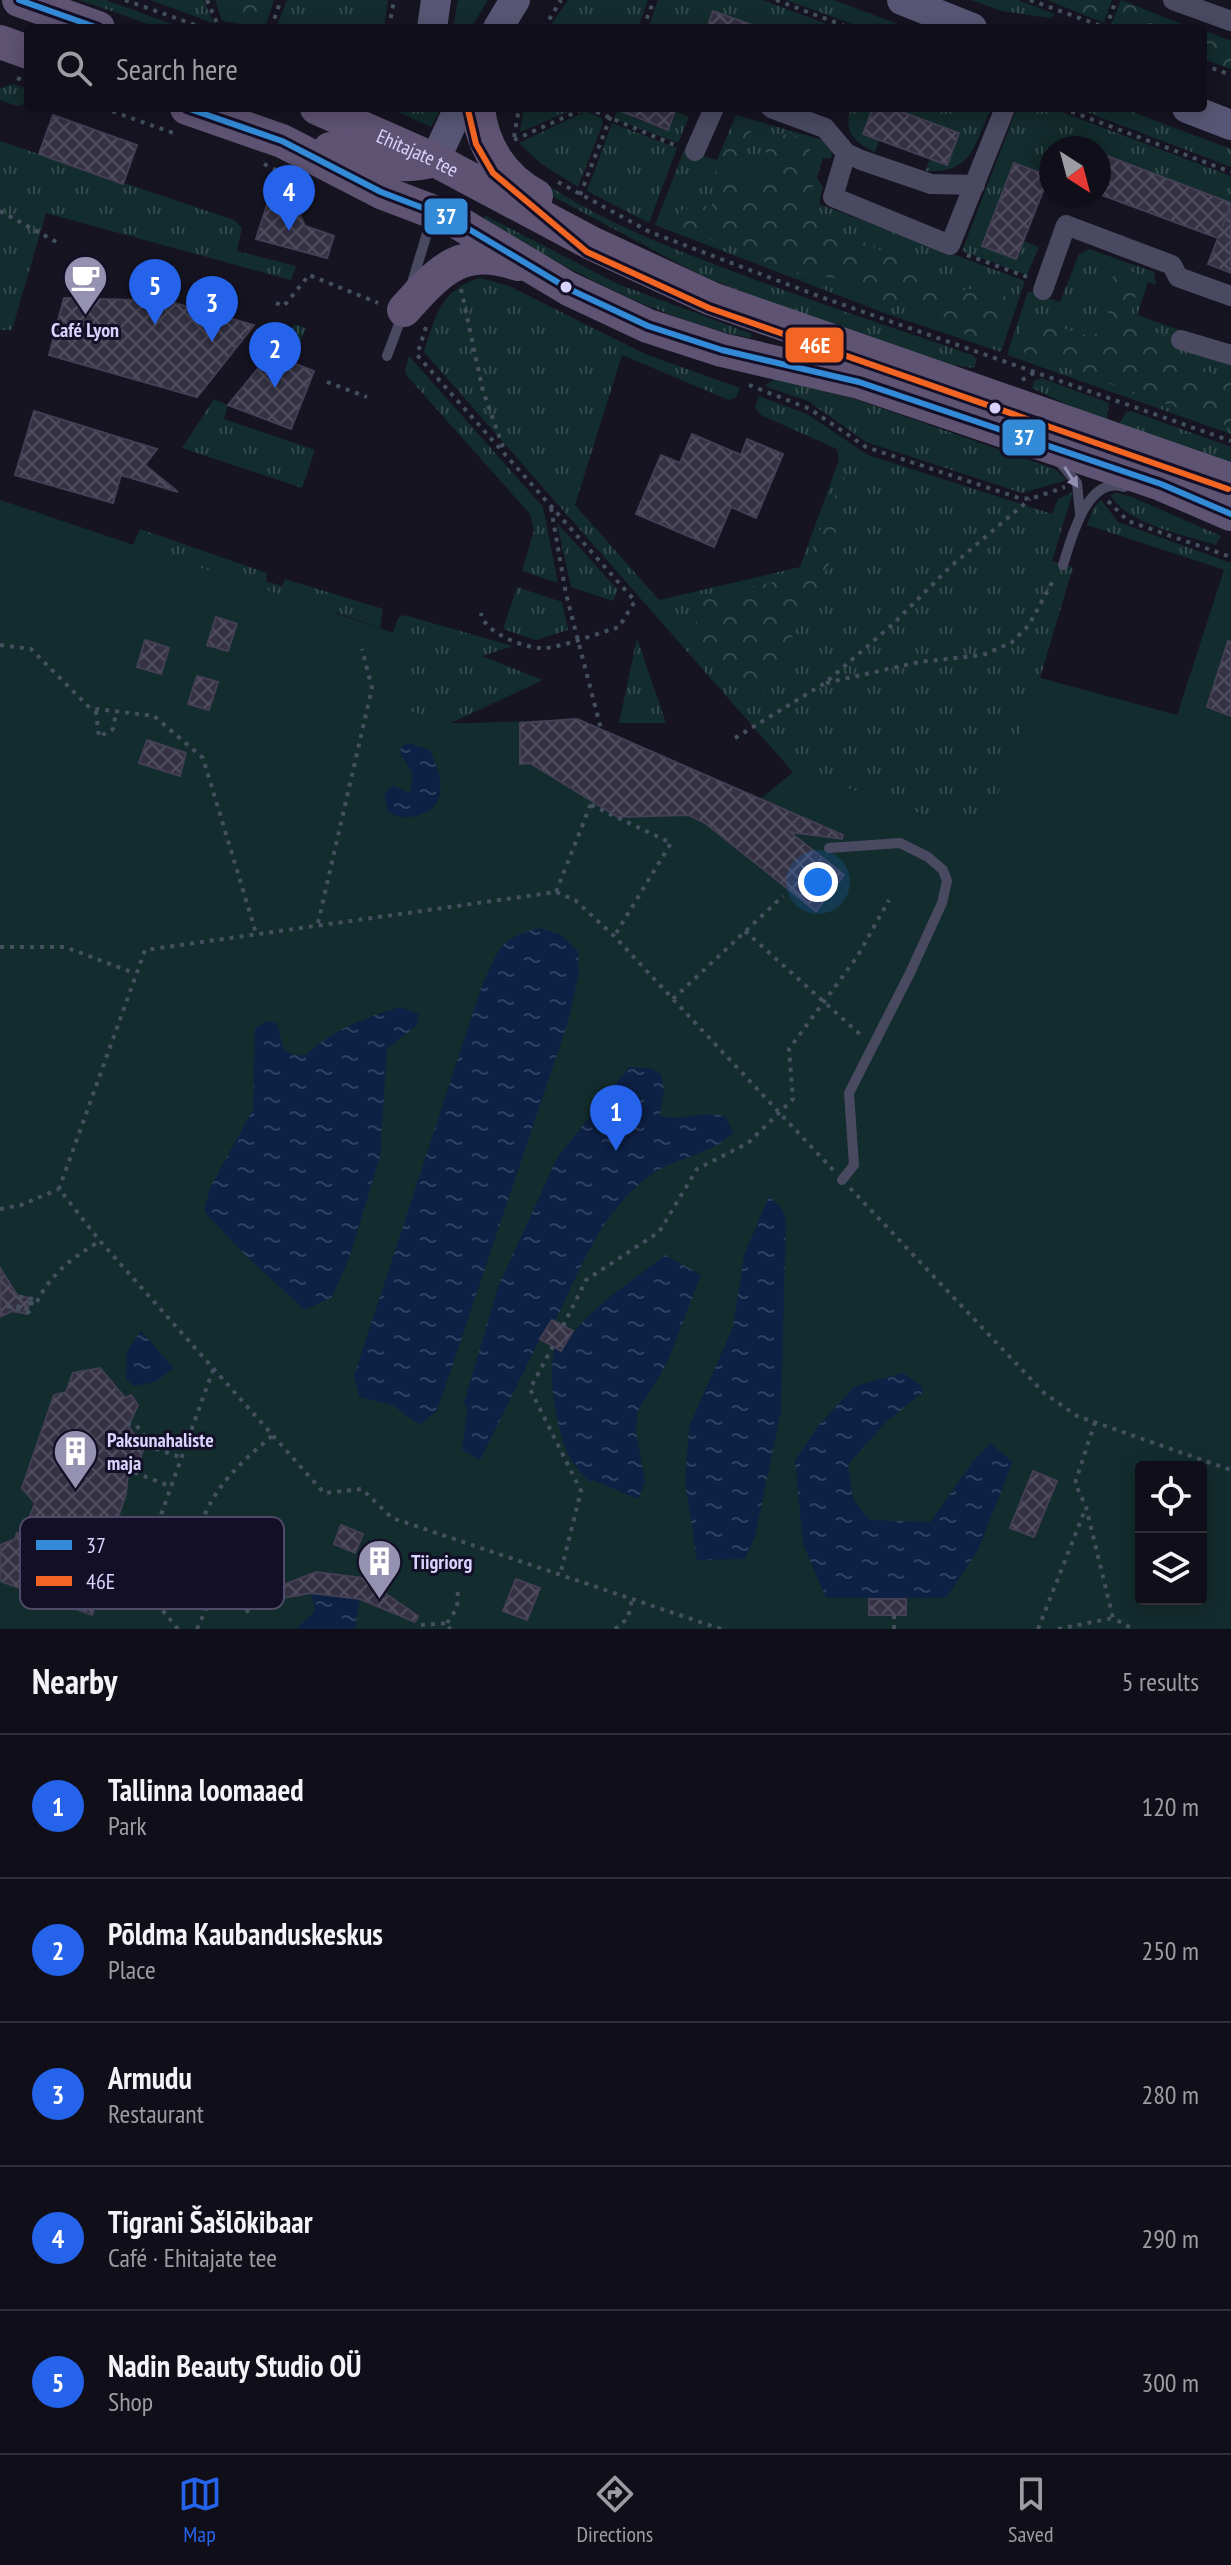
<!DOCTYPE html>
<meta charset="utf-8">
<style>
:root{--surface:#100f19;--page:#1e1d26;--text:#f1f3f6;--muted:#9c9ca2;--line:#302f38;--accent:#2563eb}
body{margin:0;font-family:"PT Sans Narrow",sans-serif;background:var(--page);color:var(--text)}
.controls{position:absolute;right:24px;bottom:24px;display:grid;overflow:hidden;border-radius:8px;box-shadow:0 4px 20px #0003}
.controls button{width:72px;height:72px;display:grid;place-items:center;padding:0;border:0;border-bottom:2px solid var(--line);background:var(--surface);color:var(--text);font:40px sans-serif}
.compass{position:absolute;left:1039px;top:136px;width:72px;height:72px;border-radius:50%;background:var(--surface);box-shadow:0 4px 20px #0003;rotate:144deg}
.you{position:absolute;left:818px;top:882px;width:28px;height:28px;margin:-20px;border:6px solid #fff;border-radius:50%;background:#1a73e8;box-shadow:0 0 0 12px #1a73e833}
.badge{display:grid;place-items:center;width:52px;height:52px;border-radius:50%;background:var(--accent);color:#fff;font-size:26px;font-weight:700}
.pin{position:absolute;translate:-50% -66px;filter:drop-shadow(0 2px 4px #0008)}
.pin::after{content:'';position:absolute;top:42px;width:28px;height:24px;background:inherit;clip-path:polygon(0 0,100% 0,50% 100%)}
.list{margin:0;padding:0;list-style:none}
h2{display:flex;justify-content:space-between;align-items:center;height:104px;margin:0;padding:0 32px;font-size:34px}
h2 small{font-size:26px;font-weight:400;color:var(--muted)}
.list li{display:grid;grid-template-columns:52px 1fr auto;gap:24px;align-items:center;box-sizing:border-box;height:144px;padding:0 32px;border-top:2px solid var(--line)}
.list b{display:block;font-size:30px;white-space:nowrap}
.list p{margin:0;font-size:26px;white-space:nowrap;color:var(--muted)}
.list em{font-size:26px;font-style:normal;color:var(--muted)}
.icon{flex:none;width:44px;height:44px;fill:none;stroke:currentColor;stroke-width:2;stroke-linecap:round;stroke-linejoin:round}
.map{position:relative;flex:none;width:1231px;height:1629px;overflow:hidden}
.search{position:absolute;background:var(--surface);box-shadow:0 4px 20px #0003;left:24px;right:24px;top:24px;height:88px;display:flex;align-items:center;gap:20px;box-sizing:border-box;padding:0 28px;border-radius:8px;color:var(--muted);font-size:30px}
.sheet{height:824px;background:var(--surface)}
nav{display:flex;justify-content:space-around;align-items:center;box-sizing:border-box;height:112px;border-top:2px solid var(--line);background:var(--surface);font-size:22px;color:var(--muted)}
nav a{display:grid;justify-items:center;gap:4px}
nav .on{color:var(--accent)}
.map>svg:first-child{display:block}
.grass{fill:url(#grass-tufts)}
.forest{fill:url(#forest-crowns)}
.green{fill:#132c2d;fill-rule:evenodd}
.water{fill:url(#water-ripples)}
.building{fill:url(#building-cross-hatch);stroke:#433f54;stroke-width:2}
.lines{fill:none;stroke-linecap:round;stroke-linejoin:round}
.path{stroke:#44505f;stroke-width:4;stroke-dasharray:4 6;stroke-linecap:butt}
.service{stroke:#4a4962;stroke-width:10}
.minor{stroke:#4a4962;stroke-width:20}
.secondary{stroke:#575674;stroke-width:30}
.primary{stroke:#5e5373;stroke-width:34}
.path-bridge{stroke:#44505f;stroke-width:4;stroke-dasharray:4 6;stroke-linecap:butt}
.bus-1-casing{stroke:#130f26;stroke-width:12}
.bus-2-casing{stroke:#130f26;stroke-width:12}
.bus-1{stroke:#338bd7;stroke-width:6}
.bus-2{stroke:#f26522;stroke-width:6}
.oneway{fill:#928eb0}
.bus-dot{fill:#d9d4ff;stroke:#130f26;stroke-width:3}
.labels{text-anchor:middle;dominant-baseline:central;stroke-width:6;stroke-linejoin:round;paint-order:stroke}
.street-label{font-size:20px;fill:#d9d4ff;stroke:#130f26}
.poi-label{font-size:20px;font-weight:bold;fill:#d9d4ff;stroke:#130f26;text-anchor:start}
.key{fill:#130f26;stroke:#4e4a67;stroke-width:2}
.key-label{font-size:22px;fill:#d9d4ff}
.line-badge{stroke:#130f26;stroke-width:3}
.badge-label{font-size:22px;text-anchor:middle;font-weight:bold;fill:#fff}
</style>
<div class="map">
<svg width="1231" height="1629" viewBox="0 0 1231 1629">
<defs>
<pattern id="grass-tufts" width="24" height="20" patternUnits="userSpaceOnUse" patternTransform="scale(2)"><rect width="24" height="20" fill="#132c2d"/><path d="M3 7l-1-3M5 7V3M7 7l1-3M15 17l-1-3M17 17v-4M19 17l1-3" fill="none" stroke="#354a4c"/></pattern>
<pattern id="forest-crowns" width="20" height="18" patternUnits="userSpaceOnUse" patternTransform="scale(2)"><rect width="20" height="18" fill="#132c2d"/><path d="M2 6a3 3 0 1 1 6 0M12 15a3 3 0 1 1 6 0" fill="none" stroke="#354a4c"/></pattern>
<pattern id="water-ripples" width="26" height="14" patternUnits="userSpaceOnUse" patternTransform="scale(2)"><rect width="26" height="14" fill="#0d2144"/><path d="M2 4q2-2 4 0t4 0M15 11q2-2 4 0t4 0" fill="none" stroke="#304060"/></pattern>
<pattern id="building-cross-hatch" width="8" height="8" patternUnits="userSpaceOnUse" patternTransform="scale(2)"><rect width="8" height="8" fill="#343243"/><path d="M0 0l8 8M0 8l8-8" fill="none" stroke="#514f5f"/></pattern>
</defs>
<rect width="100%" height="100%" fill="#161421"/>
<path class="grass" d="M79,0H106L183,28H160Z
M150,0H204L213,23Z
M287,0H388L384,28H276Z
M458,0H488L471,28H453Z
M568,0H648L638,28H549Z
M658,0H763L837,28H759L713,11L707,28H648Z
M786,0H834L908,28H863Z
M971,0H1018L1055,14L1050,18L1002,11Z
M13,84L28,89V103L17,106L0,100V88Z
M390,108H441L431,127Z
M524,108H577L520,132Z
M618,108H638L634,118L668,130L675,111L689,117L678,143L614,119Z
M851,108H873L863,134L879,140L875,152C854,142 843,131 851,108Z
M891,108H991C974,145 973,174 925,171L930,159L947,165L958,133Z
M1017,108H1051L1231,176V233L1221,230L1230,203L1099,153V148H1084L1061,139L1058,148H1051L1049,176L1014,163L982,245L1016,259L1023,241L1039,247L1027,275L962,251Z
M1076,108H1122L1231,149V167Z
M586,111L601,118L603,123L578,187L540,163L519,143Z
M736,115L823,140L832,152L831,159L823,158L817,178L823,187L819,204L1025,281L1001,352L887,314L655,225L684,150L717,160Z
M612,123L677,148L649,223L587,191Z
M0,141L234,220L242,228L237,251L296,266L291,280L46,213L12,330H0Z
M525,169C581,211 647,239 711,263C798,297 885,325 972,355L977,359L974,368L953,365L778,306L700,275L541,190Z
M484,215L618,284L752,334L750,338C653,318 571,269 485,223Z
M1089,249L1154,272L1156,285L1148,282L1137,315L1182,331L1178,346L1231,365V434L1007,355L1028,291L1060,302L1079,254Z
M480,278L509,286L645,354L740,388L736,397L729,400L622,355L575,505L659,600L800,567L839,460L837,449L761,415L755,407L759,396L807,414L868,455L1052,514L1058,499L1073,492L1052,561L1073,567L1040,678L1231,730L999,857L761,799L793,772L424,352C435,316 441,289 480,278Z
M295,324L306,328L292,362L270,354Z
M409,356L543,507L558,583L522,571L534,530L530,514L408,377L405,371Z
M1041,378L1109,403L1106,423L1032,388L1034,381Z
M775,379L855,399L1055,469L1067,480L1022,493L866,442L808,401L764,386Z
M214,399L228,405L224,419L315,450L302,488L182,448Z
M1131,411L1231,447V467L1118,426L1126,412Z
M1117,493L1132,497L1221,536L1216,545C1183,534 1130,526 1110,495Z
M0,500L133,545L140,529L267,573L266,581L282,586L285,579L383,609L380,628L335,612L328,630Z
M1101,500L1118,522L1231,563V572L1087,525L1094,507Z
M557,523L618,590L613,601L571,587Z
M517,587L562,602L568,630L536,640L503,629Z
M404,615L513,646L482,656L543,680L451,723H519L336,869L393,633L398,618Z
M637,638L666,723H619Z"/>
<path class="forest" d="M215,0H274L265,28L222,21Z
M1047,0H1112L1104,23Z
M1121,0L1189,27V28L1111,25Z
M1203,30L1231,41V69L1203,59Z
M736,124L752,129L739,159L742,188L762,183L767,142L791,132L817,157L809,212L846,238L866,243L960,291L1000,283L1010,309L997,344L955,330L940,312L880,303L835,278L785,271L730,245L684,232L681,210L712,205L716,169Z
M1119,267L1144,276L1132,305V323L1169,337L1176,356L1231,382V427L1014,349L1027,318L1093,337L1108,317L1107,286Z
M845,473L832,558L763,695L729,682L691,645L701,600L801,575Z"/>
<path class="green" d="M0,500L418,641L401,708L449,724L577,719L760,799L796,770L983,835L1040,678L1177,715L1224,570L1231,572V654L1225,652L1214,684L1231,690V1629H0ZM1141,1467H1201V1599H1141Z"/>
<path class="water" d="M408,743L430,750C435,763 443,779 440,794C436,816 404,823 388,812L384,794L393,785L408,793L411,790L412,772L400,753L401,747Z
M541,928L561,935L578,951L579,974L568,1022L437,1411L420,1425L392,1405L359,1397L354,1376L480,991C497,953 497,937 541,928Z
M400,1007L419,1014L417,1025L387,1049L380,1157L349,1259L332,1297L305,1310L244,1254L204,1211L210,1188L253,1109L255,1028L267,1021L277,1023L284,1050L294,1055H306C333,1029 365,1018 400,1007Z
M629,1067L650,1068L661,1074L664,1090L660,1115C681,1123 704,1108 726,1117L733,1133C712,1154 682,1156 657,1171C604,1204 581,1268 555,1321L552,1320L540,1339L480,1460L462,1450L467,1409L464,1403L498,1287L557,1158Z
M769,1196L783,1210L786,1221L781,1411L755,1537L745,1559L697,1560L685,1482L689,1427L733,1327L744,1255Z
M665,1255L701,1275L667,1363L637,1413L636,1432L645,1482L638,1499L593,1480L589,1482C582,1473 571,1463 567,1452C556,1423 547,1377 555,1348L561,1351C586,1308 628,1285 665,1255Z
M141,1331L174,1368L155,1382L134,1386L126,1379L127,1351Z
M903,1373L922,1386L923,1392L886,1422L848,1465L854,1501L870,1520L930,1522C951,1496 965,1467 990,1443L1013,1462L978,1550L946,1598H826L803,1544L795,1460L818,1426L855,1386Z
M311,1593L360,1599L355,1629H296L315,1611Z"/>
<path class="building" d="M713,11L755,26L754,28H707Z
M614,108H676L668,130Z
M873,108H891L959,133L947,165L863,134Z
M53,115L137,145L123,184L39,154Z
M1099,153L1231,203L1222,227L1231,208V273L1208,264L1218,238L1099,194Z
M1014,163L1049,176L1016,259L982,246Z
M268,202L299,213L305,226L334,236L327,258L256,239Z
M64,298L167,301L254,325L197,397L49,355Z
M270,354L314,371L291,429L228,405Z
M34,411L157,449L145,465L178,492L121,475L113,503L15,475Z
M692,434L741,455L747,439L783,454L756,518L731,507L714,547L636,514L661,455L680,463Z
M216,617L237,624L228,651L207,645Z
M145,640L169,648L161,674L137,667Z
M1228,641L1231,642V716L1207,707Z
M197,676L218,682L209,710L188,704Z
M577,719L843,835L842,839L790,832L844,875L816,911L705,823L689,815L618,817L530,763L520,764V723Z
M147,740L186,753L180,776L139,763Z
M0,1268L17,1295L29,1298L28,1314L12,1311L0,1317Z
M552,1320L573,1331L561,1351L540,1339Z
M100,1368L125,1398L131,1395L138,1405L128,1426L144,1447L139,1463L129,1465L126,1494L95,1584L102,1587L92,1615L0,1581V1545L15,1539L17,1533L23,1534L35,1503L22,1488L54,1395L66,1392L73,1373Z
M1033,1471L1057,1481L1034,1537L1010,1528Z
M341,1525L363,1534L355,1553L334,1544Z
M316,1572L363,1578L418,1616L415,1622L360,1599L311,1593L260,1602L258,1595Z
M516,1579L540,1588L527,1620L503,1611Z
M869,1599H906V1615H869Z"/>
<g class="lines">
<path class="path" d="M125,0L204,28
M207,0L219,28
M776,0L850,28
M1030,0L1107,28
M271,28L281,0
M389,28L394,0
M544,28L561,0
M643,28L654,0
M1106,28L1116,0
M1203,65L1231,75
M17,78L28,82
M103,108L176,134
M587,108L677,146
M1062,108L1231,172
M514,137L519,108
M514,140L585,108
M264,164L292,178
M558,182L650,232L821,297L1231,441
M580,195L614,108
M0,211L60,244
M967,255L1030,278
M461,289L483,391L504,450
M276,303L284,306L309,275L378,303
M426,327L417,355L635,601L619,627C596,634 571,644 547,648C528,650 483,633 481,613
M1022,380L1037,371
M327,382L367,397
M749,385L810,409L866,447L1019,498L1030,499L1065,487
M1108,501L1128,521L1231,557
M551,508L566,594L601,729
M0,645L31,649L90,708L154,716L203,758L256,933
M826,683L919,662L983,655L1011,643L1029,625L1055,577
M96,711L99,737L113,729L116,713
M735,738L825,683L893,624L950,567L1030,499
M591,805L671,843L615,935
M556,892L592,801
M318,923L372,688L362,649
M745,931L863,1037
M0,947H65L134,973
M673,999L783,896
M850,1188L1044,1393L1077,1416L1231,1470
M0,1209L21,1205L59,1189
M33,1299L21,1297L18,1308L29,1309V1303L36,1304C50,1274 72,1258 100,1241
M563,1326L586,1280L659,1232L697,1169L748,1143L793,1099L789,1049L857,957L889,900
M553,1346L530,1389L581,1491L560,1575
M1095,1422L1075,1483L1086,1507L1113,1618L1133,1629
M127,1424L136,1425L154,1448L180,1457
M125,1469L170,1486
M154,1532L195,1545
M219,1580L250,1614
M100,1592L122,1599L134,1590
M894,1615V1629
M447,1623L457,1608L458,1589
M421,1625L447,1623L450,1629
M178,1629L158,1605L134,1590L214,1367
M197,1629L219,1580L194,1549C205,1495 233,1469 273,1435
M615,1629L628,1618L632,1599
M721,1629L392,1518L362,1489L324,1493L100,1241L59,1189L145,950L556,892L575,900L614,936L833,1170
M1038,1629L1085,1510
M1058,1629L1113,1618"/>
<path class="service" d="M411,286L432,217
M387,356L403,313
M1062,465L1077,483L1080,514
M1063,565C1071,540 1087,474 1124,487
M829,848L900,843L928,857L943,870L947,881L942,903L910,973L849,1093L854,1165L842,1180"/>
<path class="minor" d="M1173,0L1231,21
M771,108L825,128L846,153L861,160L931,184L975,185
M695,151L714,108
M846,153L833,197L950,245L1005,108
M1043,290L1066,225L1172,265L1178,277L1231,296
M1181,340L1231,355"/>
<path class="secondary" d="M902,0L972,28
M432,28L436,0
M498,28L515,0
M1187,108L1231,125
M435,160L459,108"/>
<g class="primary">
<path d="M19,0L98,28"/>
<path d="M0,42L28,52"/>
<path d="M187,108L282,141L381,192L452,219L569,289L648,326L722,350L859,382L1161,484L1231,514"/>
<path id="s1" d="M317,108L435,160L591,243L712,299L1231,480"/>
<path d="M478,108C482,146 502,178 536,196"/>
<path d="M330,149C371,155 390,172 434,160"/>
<path d="M404,310C440,270 462,245 518,264"/>
</g>
<path class="path-bridge" d="M7,1306L29,1312L33,1299"/>
<defs>
<path id="bus-1" d="M19,0L98,28
M187,108L282,141L381,192L452,219L569,289L648,326L722,350L859,382L1161,484L1231,514"/>
<path id="bus-2" d="M468,110L476,144L493,173L587,252L709,308L1228,489"/>
</defs>
<use href="#bus-1" class="bus-1-casing"/>
<use href="#bus-2" class="bus-2-casing"/>
<use href="#bus-1" class="bus-1"/>
<use href="#bus-2" class="bus-2"/>
</g>
<defs><path id="oneway-solid" d="M-6-.8H1V-3.2L6.5 0L1 3.2V.8H-6Z" transform="scale(2)"/></defs>
<use class="oneway" href="#oneway-solid" transform="translate(1071 477) rotate(57)"/>
<defs>
<symbol id="cafe-pin" viewBox="-11 -11 22 30"><path d="M0 17L-7.5 6A9.5 9.5 0 1 1 7.5 6Z" fill="#9591b1" stroke="#130f26"/><path d="M-5.5-4.5H6V0H3Q3 3.5 0 3.5H-2.5Q-5.5 3.5-5.5 0ZM3-3.2v2h1.7v-2ZM-6 4.5H4V6H-6Z" fill="#fff"/></symbol>
<symbol id="building-pin" viewBox="-11 -11 22 30"><path d="M0 17L-7.5 6A9.5 9.5 0 1 1 7.5 6Z" fill="#9591b1" stroke="#130f26"/><path d="M-4-6H4V6H1V3H-1V6H-4ZM-2.5-4.3h1.7v1.8h-1.7ZM.8-4.3h1.7v1.8H.8ZM-2.5-1h1.7V.8h-1.7ZM.8-1h1.7V.8H.8Z" fill="#fff"/></symbol>
</defs>
<g fill-rule="evenodd">
<use href="#cafe-pin" x="60" y="252" width="51" height="69"/>
<use href="#building-pin" x="50" y="1426" width="51" height="69"/>
<use href="#building-pin" x="354" y="1536" width="51" height="69"/>
</g>
<g class="bus-dot">
<circle cx="566" cy="287" r="7"/>
<circle cx="995" cy="408" r="7"/>
</g>
<g class="labels">
<g class="street-label">
<text stroke="none"><textPath href="#s1" startOffset="110">Ehitajate tee</textPath></text>
</g>
<g class="poi-label">
<text x="85" y="330" text-anchor="middle">Café Lyon</text>
<text x="107" y="1440">Paksunahaliste<tspan x="107" dy="23">maja</tspan></text>
<text x="411" y="1562">Tiigriorg</text>
</g>
</g>
<rect x="20" y="1517" width="264" height="92" rx="12" class="key"/>
<rect x="36" y="1540" width="36" height="10" fill="#338bd7"/>
<rect x="36" y="1576" width="36" height="10" fill="#f26522"/>
<g class="key-label">
<text x="86" y="1553">37</text>
<text x="86" y="1589">46E</text>
</g>
<g class="line-badge">
<rect x="423" y="197" width="46" height="39" rx="8" fill="#338bd7"/>
<rect x="784" y="326" width="61" height="38" rx="8" fill="#f26522"/>
<rect x="1001" y="418" width="46" height="39" rx="8" fill="#338bd7"/>
</g>
<g class="badge-label">
<text x="446" y="224">37</text>
<text x="815" y="353">46E</text>
<text x="1024" y="445">37</text>
</g>
</svg>
<div class="controls">
<button><svg class="icon" aria-label="locate" viewBox="0 0 24 24"><circle cx="12" cy="12" r="6"/><path d="M12 2v4M12 18v4M2 12h4M18 12h4"/></svg></button>
<button><svg class="icon" aria-label="layers" viewBox="0 0 24 24"><path d="M12 4l9 5-9 5-9-5zM3 14l9 5 9-5"/></svg></button>
</div>
<svg class="compass" viewBox="-18 -18 36 36"><path d="M0-13l5 13h-10z" fill="#e53935"/><path d="M0 13l5-13h-10z" fill="#9c9ca2"/></svg>
<div class="you"></div>
<div class="pin badge" style="left:616px;top:1151px">1</div>
<div class="pin badge" style="left:275px;top:388px">2</div>
<div class="pin badge" style="left:212px;top:342px">3</div>
<div class="pin badge" style="left:289px;top:231px">4</div>
<div class="pin badge" style="left:155px;top:325px">5</div>
<div class="search"><svg class="icon" aria-label="search" viewBox="0 0 24 24"><circle cx="10" cy="10" r="6"/><path d="M15 15l6 6"/></svg>Search here</div>
</div>
<section class="sheet">
<h2>Nearby<small>5 results</small></h2>
<ul class="list">
<li><span class="badge">1</span><div><b>Tallinna loomaaed</b><p>Park</p></div><em>120 m</em></li>
<li><span class="badge">2</span><div><b>Põldma Kaubanduskeskus</b><p>Place</p></div><em>250 m</em></li>
<li><span class="badge">3</span><div><b>Armudu</b><p>Restaurant</p></div><em>280 m</em></li>
<li><span class="badge">4</span><div><b>Tigrani Šašlõkibaar</b><p>Café · Ehitajate tee</p></div><em>290 m</em></li>
<li><span class="badge">5</span><div><b>Nadin Beauty Studio OÜ</b><p>Shop</p></div><em>300 m</em></li>
</ul>
</section>
<nav>
<a class="on"><svg class="icon" aria-label="map" viewBox="0 0 24 24"><path d="M3 6l6-2 6 2 6-2v14l-6 2-6-2-6 2zM9 4v14M15 6v14"/></svg>Map</a>
<a><svg class="icon" aria-label="directions" viewBox="0 0 24 24"><path d="M12 3l9 9-9 9-9-9zM9 14v-3h6M13 9l2 2-2 2"/></svg>Directions</a>
<a><svg class="icon" aria-label="saved" viewBox="0 0 24 24"><path d="M7 4h10v16l-5-4-5 4z"/></svg>Saved</a>
</nav>
